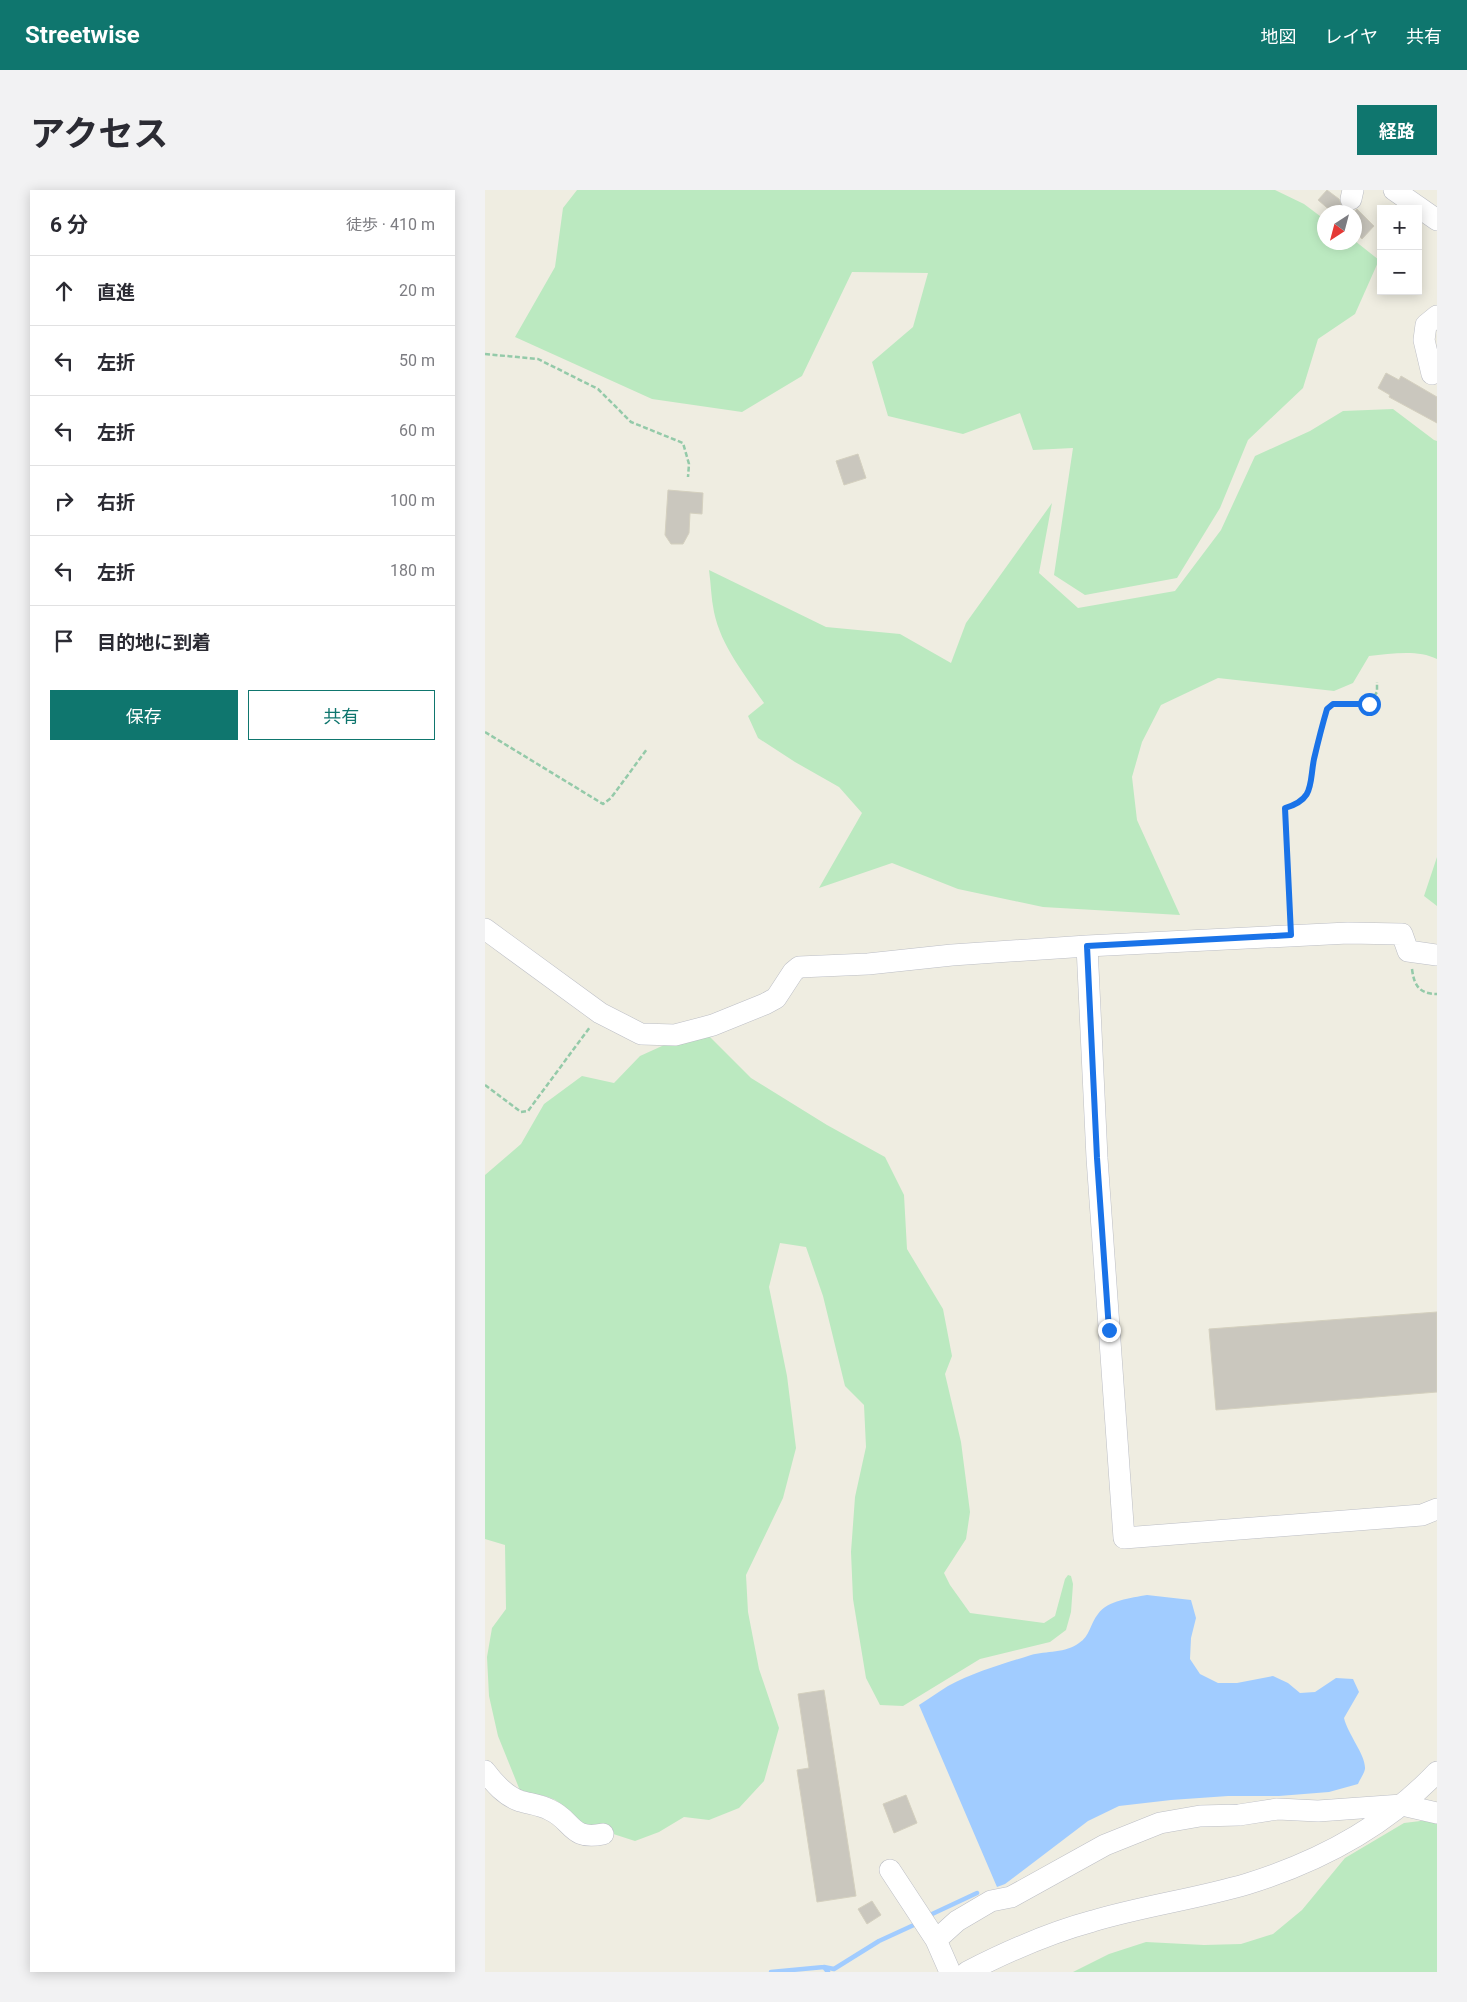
<!DOCTYPE html>
<html lang="ja">
<meta charset="utf-8">
<style>
:root{--surface:#fff;--page:#f2f2f3;--text:#2b2b33;--muted:#7c7c81;--line:#e1e1e2;--accent:#0f766e}
body{margin:0;font-family:Roboto,"Noto Sans JP",sans-serif;background:var(--page);color:var(--text)}
.controls{position:absolute;right:15px;top:15px;display:grid;overflow:hidden;border-radius:0px;box-shadow:0 2px 12px #0003}
.controls button{width:45px;height:45px;display:grid;place-items:center;padding:0;border:0;border-bottom:1px solid var(--line);background:var(--surface);color:var(--text);font:25px sans-serif}
.compass{position:absolute;left:832px;top:15px;width:45px;height:45px;border-radius:50%;background:var(--surface);box-shadow:0 2px 12px #0003;rotate:216deg}
.stop{position:absolute;width:15px;height:15px;margin:-11px;border:4px solid #1a73e8;border-radius:50%;background:#fff}
.stop.end{background:#1a73e8;border-color:#fff;box-shadow:0 1px 5px #0008}
.list{margin:0;padding:0;list-style:none}
h2{display:flex;justify-content:space-between;align-items:center;height:65px;margin:0;padding:0 20px;font-size:21px}
h2 small{font-size:16px;font-weight:400;color:var(--muted)}
.list li{display:grid;grid-template-columns:32px 1fr auto;gap:15px;align-items:center;box-sizing:border-box;height:70px;padding:0 20px;border-top:1px solid var(--line)}
.list b{display:block;font-size:19px;white-space:nowrap}
.list em{font-size:16px;font-style:normal;color:var(--muted)}
.actions{display:flex;gap:10px;padding:15px 20px}
.actions a{flex:1;padding:11px 0;border:1px solid var(--accent);border-radius:0px;text-align:center;font-size:18px;color:var(--accent)}
.actions .main{background:var(--accent);color:#fff}
.icon{flex:none;width:28px;height:28px;fill:none;stroke:currentColor;stroke-width:2;stroke-linecap:round;stroke-linejoin:round}
.map{position:relative;flex:none;width:952px;height:1782px;overflow:hidden;border-radius:0px}
header{display:flex;align-items:center;gap:30px;box-sizing:border-box;height:70px;padding:0 25px;background:var(--accent);color:#fff}
header strong{font-size:24px}
nav{display:flex;gap:28px;margin-inline-start:auto;font-size:18px}
.intro{display:flex;align-items:center;justify-content:space-between;box-sizing:border-box;height:120px;padding:0 30px}
h1{margin:0;font-size:35px}
.button{padding:12px 22px;border-radius:0px;background:var(--accent);color:#fff;font-size:18px;font-weight:700}
main{display:flex;gap:30px;padding:0 30px}
aside{flex:1;background:var(--surface);border-radius:0px;box-shadow:0 2px 12px #0003}
.map>svg:first-child{display:block}
.green{fill:#bbe9c0}
.water{fill:#a1ccff}
.lines{fill:none;stroke-linecap:round;stroke-linejoin:round}
.stream{stroke:#a1ccff;stroke-width:4.5}
.building{fill:#cac7be;stroke:#d4d0bf}
.minor-casing{stroke:#bcbec5;stroke-width:22}
.path{stroke:#94caa9;stroke-width:2.5;stroke-dasharray:5 2.5;stroke-linecap:butt}
.minor{stroke:#fff;stroke-width:21}
.route{stroke:#1a73e8;stroke-width:6}
</style>
<header>
<strong>Streetwise</strong>
<nav><a>地図</a><a>レイヤ</a><a>共有</a></nav>
</header>
<div class="intro"><h1>アクセス</h1><a class="button">経路</a></div>
<main>
<aside>
<h2>6 分<small>徒歩 · 410 m</small></h2>
<ul class="list">
<li><svg class="icon" aria-label="ahead" viewBox="0 0 24 24"><path d="M12 20V5M6 11l6-6 6 6"/></svg><div><b>直進</b></div><em>20 m</em></li>
<li><svg class="icon" aria-label="left" viewBox="0 0 24 24"><path d="M17 20v-9H6M10 6l-5 5 5 5"/></svg><div><b>左折</b></div><em>50 m</em></li>
<li><svg class="icon" aria-label="left" viewBox="0 0 24 24"><path d="M17 20v-9H6M10 6l-5 5 5 5"/></svg><div><b>左折</b></div><em>60 m</em></li>
<li><svg class="icon" aria-label="right" viewBox="0 0 24 24"><path d="M7 20v-9h11M14 6l5 5-5 5"/></svg><div><b>右折</b></div><em>100 m</em></li>
<li><svg class="icon" aria-label="left" viewBox="0 0 24 24"><path d="M17 20v-9H6M10 6l-5 5 5 5"/></svg><div><b>左折</b></div><em>180 m</em></li>
<li><svg class="icon" aria-label="arrive" viewBox="0 0 24 24"><path d="M6 21V4h12l-3 4 3 4H6"/></svg><div><b>目的地に到着</b></div></li>
</ul>
<div class="actions"><a class="main">保存</a><a>共有</a></div>
</aside>
<div class="map">
<svg width="952" height="1782" viewBox="0 0 952 1782">
<rect width="100%" height="100%" fill="#efede1"/>
<path class="green" d="M92,0H790L819,14L839,29V52L870,51L894,70L870,124L833,149L818,198L763,250L735,318L692,388L600,405L569,385L588,258L548,260L535,223L478,244L403,226L387,172L428,137L443,83L367,82L317,186L257,222L167,209L30,147L70,77L78,18Z
M908,219L949,250L952,251V469C932,459 906,464 884,466L868,493L849,501L733,488L676,515L657,552L647,587L652,630L695,725L558,717L473,699L407,673L334,698L377,623L354,597L310,572L273,548L263,526L279,513C260,485 236,456 229,422C226,408 226,394 224,380L341,437L415,444L466,473L481,433L567,313L554,383L593,418L690,401L736,340L770,266L825,241L858,221Z
M952,667V716L939,706Z
M224,846L266,888L342,935L400,967L419,1005L422,1059L458,1119L467,1166L460,1184L476,1252L485,1322L481,1349L459,1383L465,1395L485,1423L559,1433L570,1426L580,1389L583,1385L586,1386L588,1394L586,1422L581,1440L565,1452L495,1469L418,1516L395,1515L381,1488L368,1409L366,1362L370,1307L381,1257L379,1215L360,1196L338,1106L321,1057L295,1053L284,1097L302,1186L311,1258L298,1308L261,1385L263,1422L274,1479L294,1538L279,1591L254,1618L224,1630L199,1627L174,1642L150,1651L88,1631C74,1605 63,1606 36,1603L13,1546L4,1506L2,1467L7,1438L21,1419L20,1355L0,1349V985L36,954L59,914L97,886L129,893L155,866L188,851Z
M952,1629V1782H588L624,1764L661,1752L719,1755L756,1754L788,1744L817,1720L860,1668L919,1633Z"/>
<path class="water" d="M662,1405L706,1410L711,1428L706,1448L705,1469L715,1484L733,1493H752L788,1486L803,1493L815,1503L830,1502L851,1488L868,1489L874,1502L859,1528C863,1545 881,1565 880,1579C879,1584 875,1589 873,1594L844,1602L794,1606H743L686,1610L634,1616L603,1631L520,1694L512,1697L434,1515C444,1509 453,1502 463,1496C489,1482 518,1474 546,1465C561,1461 581,1463 594,1453C605,1446 605,1434 613,1424C623,1410 646,1408 662,1405Z"/>
<g class="lines">
<path class="stream" d="M445,1725L492,1703
M339,1777L349,1779L394,1751L431,1734
M286,1782L339,1777L343,1782"/>
</g>
<path class="building" d="M842,0L854,9L858,18L869,22H847L833,10Z
M872,19L889,36L877,49L870,41V21Z
M901,183L914,190L916,186L952,207V233L904,207L905,205L893,198Z
M373,264L381,288L359,295L351,271Z
M183,300L218,303L217,324L205,323L204,343L198,354H186L180,345Z
M952,1122V1202L731,1220L724,1139Z
M339,1500L371,1706L332,1712L312,1580L324,1578L313,1504Z
M421,1605L432,1633L409,1643L398,1614Z
M387,1711L396,1725L382,1734L373,1719Z"/>
<g class="lines">
<defs>
<path id="minor" d="M909,0L952,30
M866,9L868,0
M947,184L939,150L941,135L952,126
M0,739L115,823L156,844L190,845L228,835L280,814L291,808L308,782L314,777L383,774L467,765L602,756L863,743L917,744L923,761L952,765
M602,756L612,968L639,1348L937,1325L952,1319
M0,1581C9,1593 20,1606 35,1611C45,1614 56,1615 65,1620C88,1630 85,1651 118,1644
M405,1680L451,1750
M465,1782L451,1750L472,1731L506,1711L526,1707L620,1655L675,1633L715,1626L754,1625L793,1619L833,1621L917,1615L952,1623
M482,1782C523,1761 563,1743 608,1731C658,1716 711,1709 762,1694C833,1672 901,1636 952,1582"/>
</defs>
<use href="#minor" class="minor-casing"/>
<path class="path" d="M0,164L53,169L113,199L146,232L198,253L204,274L203,287
M0,542L118,614L126,608L162,559
M805,729L800,618C830,609 824,594 829,569C833,552 837,536 842,519L848,515L884,514L892,502V492
M927,779C929,795 934,804 952,804
M0,895L36,922L43,921L105,837"/>
<use href="#minor" class="minor"/>
</g>
<g class="lines">
<path class="route" d="M624,1140L612,968L602,756L806,745L800,618C830,609 824,594 829,569C833,552 837,536 842,519L848,514H884"/>
</g>
</svg>
<div class="controls">
<button>+</button>
<button>−</button>
</div>
<svg class="compass" viewBox="-18 -18 36 36"><path d="M0-13l5 13h-10z" fill="#e53935"/><path d="M0 13l5-13h-10z" fill="#7c7c81"/></svg>
<div class="stop" style="left:884px;top:514px"></div>
<div class="stop end" style="left:624px;top:1140px"></div>
</div>
</main>
